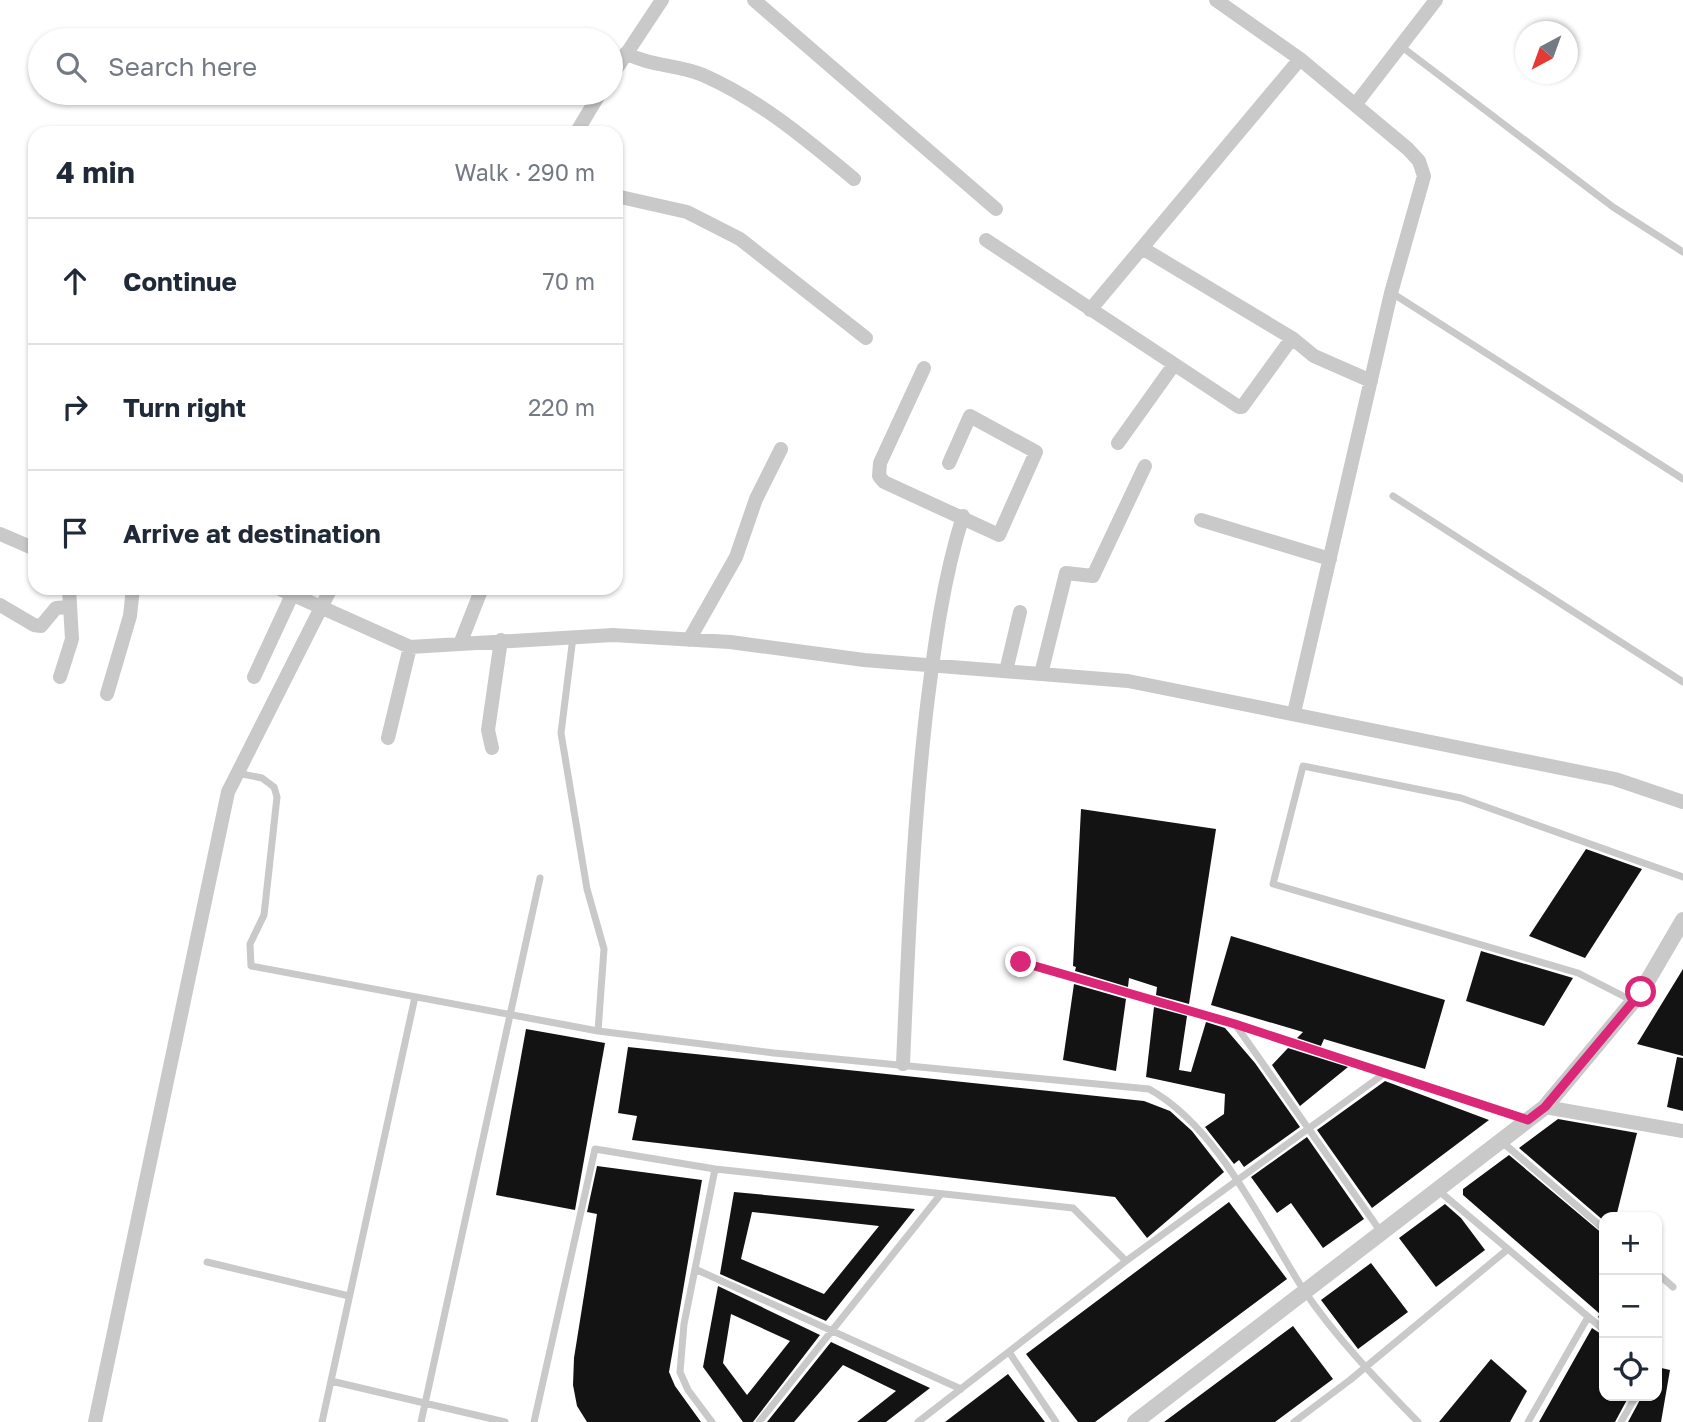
<!DOCTYPE html>
<meta charset="utf-8">
<style>
:root{--surface:#fff;--page:#f2f2f3;--text:#1f2937;--muted:#747a83;--line:#e0e1e3}
body{margin:0;font-family:"Golos Text",sans-serif;background:var(--page);color:var(--text)}
.controls{position:absolute;right:21px;bottom:21px;display:grid;overflow:hidden;border-radius:14px;box-shadow:0 2px 5px #0004}
.controls button{width:63px;height:63px;display:grid;place-items:center;padding:0;border:0;border-bottom:2px solid var(--line);background:var(--surface);color:var(--text);font:35px sans-serif}
.compass{position:absolute;left:1515px;top:21px;width:63px;height:63px;border-radius:50%;background:var(--surface);box-shadow:0 2px 5px #0004;rotate:221deg}
.stop{position:absolute;width:21px;height:21px;margin:-16px;border:5px solid #db2777;border-radius:50%;background:#fff}
.stop.end{background:#db2777;border-color:#fff;box-shadow:0 2px 7px #0008}
.list{margin:0;padding:0;list-style:none}
h2{display:flex;justify-content:space-between;align-items:center;height:91px;margin:0;padding:0 28px;font-size:30px}
h2 small{font-size:23px;font-weight:400;color:var(--muted)}
.list li{display:grid;grid-template-columns:46px 1fr auto;gap:21px;align-items:center;box-sizing:border-box;height:126px;padding:0 28px;border-top:2px solid var(--line)}
.list b{display:block;font-size:26px;white-space:nowrap}
.list em{font-size:23px;font-style:normal;color:var(--muted)}
.icon{flex:none;width:38px;height:38px;fill:none;stroke:currentColor;stroke-width:2;stroke-linecap:round;stroke-linejoin:round}
.map{position:relative;flex:none;width:1683px;height:1422px;overflow:hidden}
.search{position:absolute;background:var(--surface);box-shadow:0 2px 5px #0004;left:28px;top:28px;width:595px;height:77px;display:flex;align-items:center;gap:18px;box-sizing:border-box;padding:0 24px;border-radius:38px;color:var(--muted);font-size:26px}
.panel{position:absolute;background:var(--surface);box-shadow:0 2px 5px #0004;left:28px;top:126px;width:595px;height:469px;border-radius:21px}
.map>svg:first-child{display:block}
.building{fill:#131313;fill-rule:evenodd}
.lines{fill:none;stroke-linecap:round;stroke-linejoin:round}
.service{stroke:#c9c9c9;stroke-width:7}
.minor{stroke:#c9c9c9;stroke-width:14}
.tertiary{stroke:#c9c9c9;stroke-width:16}
.route{stroke:#db2777;stroke-width:9}
</style>
<div class="map">
<svg width="1683" height="1422" viewBox="0 0 1683 1422">
<rect width="100%" height="100%" fill="#fff"/>
<path class="building" d="M1081,809L1216,829L1189,1004L1156,995L1157,987L1129,978L1128,987L1075,971L1076,967L1073,966Z
M1586,849L1642,869L1585,958L1529,936Z
M1231,936L1445,1000L1425,1069L1324,1039L1321,1046L1297,1038L1303,1032L1211,1005Z
M1481,951L1573,978L1544,1026L1466,1001Z
M1683,969V1056L1637,1044Z
M1074,984L1126,999L1116,1071L1063,1060Z
M1154,1007L1187,1016L1179,1070L1191,1072L1206,1022L1225,1028L1255,1063L1300,1127L1244,1167L1239,1160L1234,1164L1205,1127L1224,1114L1225,1094L1146,1077Z
M526,1029L605,1043L575,1210L496,1195Z
M628,1047L1144,1101L1170,1111L1192,1131L1224,1172L1147,1238L1115,1197L632,1140L637,1116L618,1113Z
M1288,1048L1348,1067L1300,1106L1272,1065Z
M1677,1057L1683,1058V1111L1667,1107Z
M1385,1081L1489,1120L1372,1208L1317,1130Z
M1558,1119L1637,1133L1616,1217H1604V1221L1519,1148Z
M1307,1137L1364,1219L1323,1248L1291,1203L1277,1213L1251,1177Z
M1509,1155L1604,1235V1322L1598,1317L1600,1314L1463,1195V1189Z
M597,1166L702,1180L669,1372L675,1386L701,1422H587L577,1406L573,1385L574,1358L597,1214L587,1212Z
M734,1192L915,1209L826,1321L720,1274ZM752,1212L879,1226L824,1294L741,1259Z
M1229,1202L1287,1279L1095,1422H1078L1026,1354Z
M1445,1204L1461,1218L1485,1250L1436,1287L1399,1238Z
M1371,1263L1408,1312L1358,1349L1321,1300Z
M718,1286L820,1335L753,1422H743L703,1367ZM731,1314L790,1341L747,1395L723,1363Z
M1293,1326L1333,1379L1275,1422H1164Z
M1592,1328L1604,1336V1396H1629L1615,1422H1539Z
M831,1342L930,1388L886,1422H857L896,1391L843,1365L794,1422H767Z
M1491,1359L1527,1391L1510,1422H1439Z
M1657,1367L1670,1370L1661,1422H1628L1642,1396H1657Z
M1008,1374L1045,1422H945Z"/>
<g class="lines">
<path class="service" d="M1402,47L1613,207L1683,252
M1392,293L1683,479
M1393,496L1683,682
M573,637L561,733L587,889L604,949L598,1031
M237,773L262,778L274,787L277,797L264,915L250,944L251,966L598,1031L774,1053L1149,1089C1218,1127 1261,1223 1303,1289C1336,1338 1377,1380 1418,1422
M1021,962L1235,1024L1527,1119
M1633,1001L1578,973L1273,884L1303,766L1461,798L1683,877
M1235,1024L1381,1232
M1501,1141L1604,1229
M1439,1191L1604,1330
M207,1262L349,1296
M695,1269L961,1389
M1657,1273L1673,1287
M1009,1352L1056,1422
M331,1381L505,1422
M322,1422L415,997
M421,1422L540,878
M534,1422L595,1149L715,1169L1073,1208L1126,1261
M712,1422L688,1390L680,1372L684,1324L715,1169
M759,1422L941,1194
M918,1422L1126,1261L1385,1073
M1294,1422L1350,1380L1508,1249
M1528,1422L1588,1317
M1621,1422L1636,1396"/>
<path class="minor" d="M754,0L996,209
M1216,0L1300,59L1408,149L1419,161L1424,176L1391,293L1294,713
M626,53C651,67 677,64 703,75C760,100 807,140 854,179
M611,77L662,0
M1355,105L1436,0
M576,133L600,93
M616,196L687,212L740,239L866,338
M986,240L1239,407H1242L1292,338
M1142,248L1292,338L1314,356L1371,381
M1090,310L1300,59
M924,368L880,463L879,476L884,482L999,535L1036,452L970,416L949,463
M1118,443L1173,366
M1201,520L1330,559
M0,534L35,549
M278,588L410,647L613,635L730,642L864,660L1128,681L1615,779L1683,802
M0,605L34,625L41,626L56,608L70,607
M689,640L736,557L756,499L781,449
M460,644L482,588
M1006,671L1020,612
M1041,674L1066,573L1093,576L1145,466
M60,677L72,639L69,588
M254,677L292,595
M107,694L130,616L133,588
M388,738L410,647
M492,748L488,730L501,640
M903,1064C908,947 913,830 926,714C934,648 943,579 963,516
M1545,1107L1683,1131
M95,1422L228,792L331,588"/>
<path class="tertiary" d="M1135,1422L1545,1107L1641,992L1683,920"/>
</g>
<g class="lines">
<path class="route" d="M1021,962L1235,1024L1528,1120L1545,1107L1641,992"/>
</g>
</svg>
<div class="controls">
<button>+</button>
<button>−</button>
<button><svg class="icon" aria-label="locate" viewBox="0 0 24 24"><circle cx="12" cy="12" r="6"/><path d="M12 2v4M12 18v4M2 12h4M18 12h4"/></svg></button>
</div>
<svg class="compass" viewBox="-18 -18 36 36"><path d="M0-13l5 13h-10z" fill="#e53935"/><path d="M0 13l5-13h-10z" fill="#747a83"/></svg>
<div class="stop" style="left:1641px;top:992px"></div>
<div class="stop end" style="left:1021px;top:962px"></div>
<div class="search"><svg class="icon" aria-label="search" viewBox="0 0 24 24"><circle cx="10" cy="10" r="6"/><path d="M15 15l6 6"/></svg>Search here</div>
<section class="panel">
<h2>4 min<small>Walk · 290 m</small></h2>
<ul class="list">
<li><svg class="icon" aria-label="ahead" viewBox="0 0 24 24"><path d="M12 20V5M6 11l6-6 6 6"/></svg><div><b>Continue</b></div><em>70 m</em></li>
<li><svg class="icon" aria-label="right" viewBox="0 0 24 24"><path d="M7 20v-9h11M14 6l5 5-5 5"/></svg><div><b>Turn right</b></div><em>220 m</em></li>
<li><svg class="icon" aria-label="arrive" viewBox="0 0 24 24"><path d="M6 21V4h12l-3 4 3 4H6"/></svg><div><b>Arrive at destination</b></div></li>
</ul>
</section>
</div>
